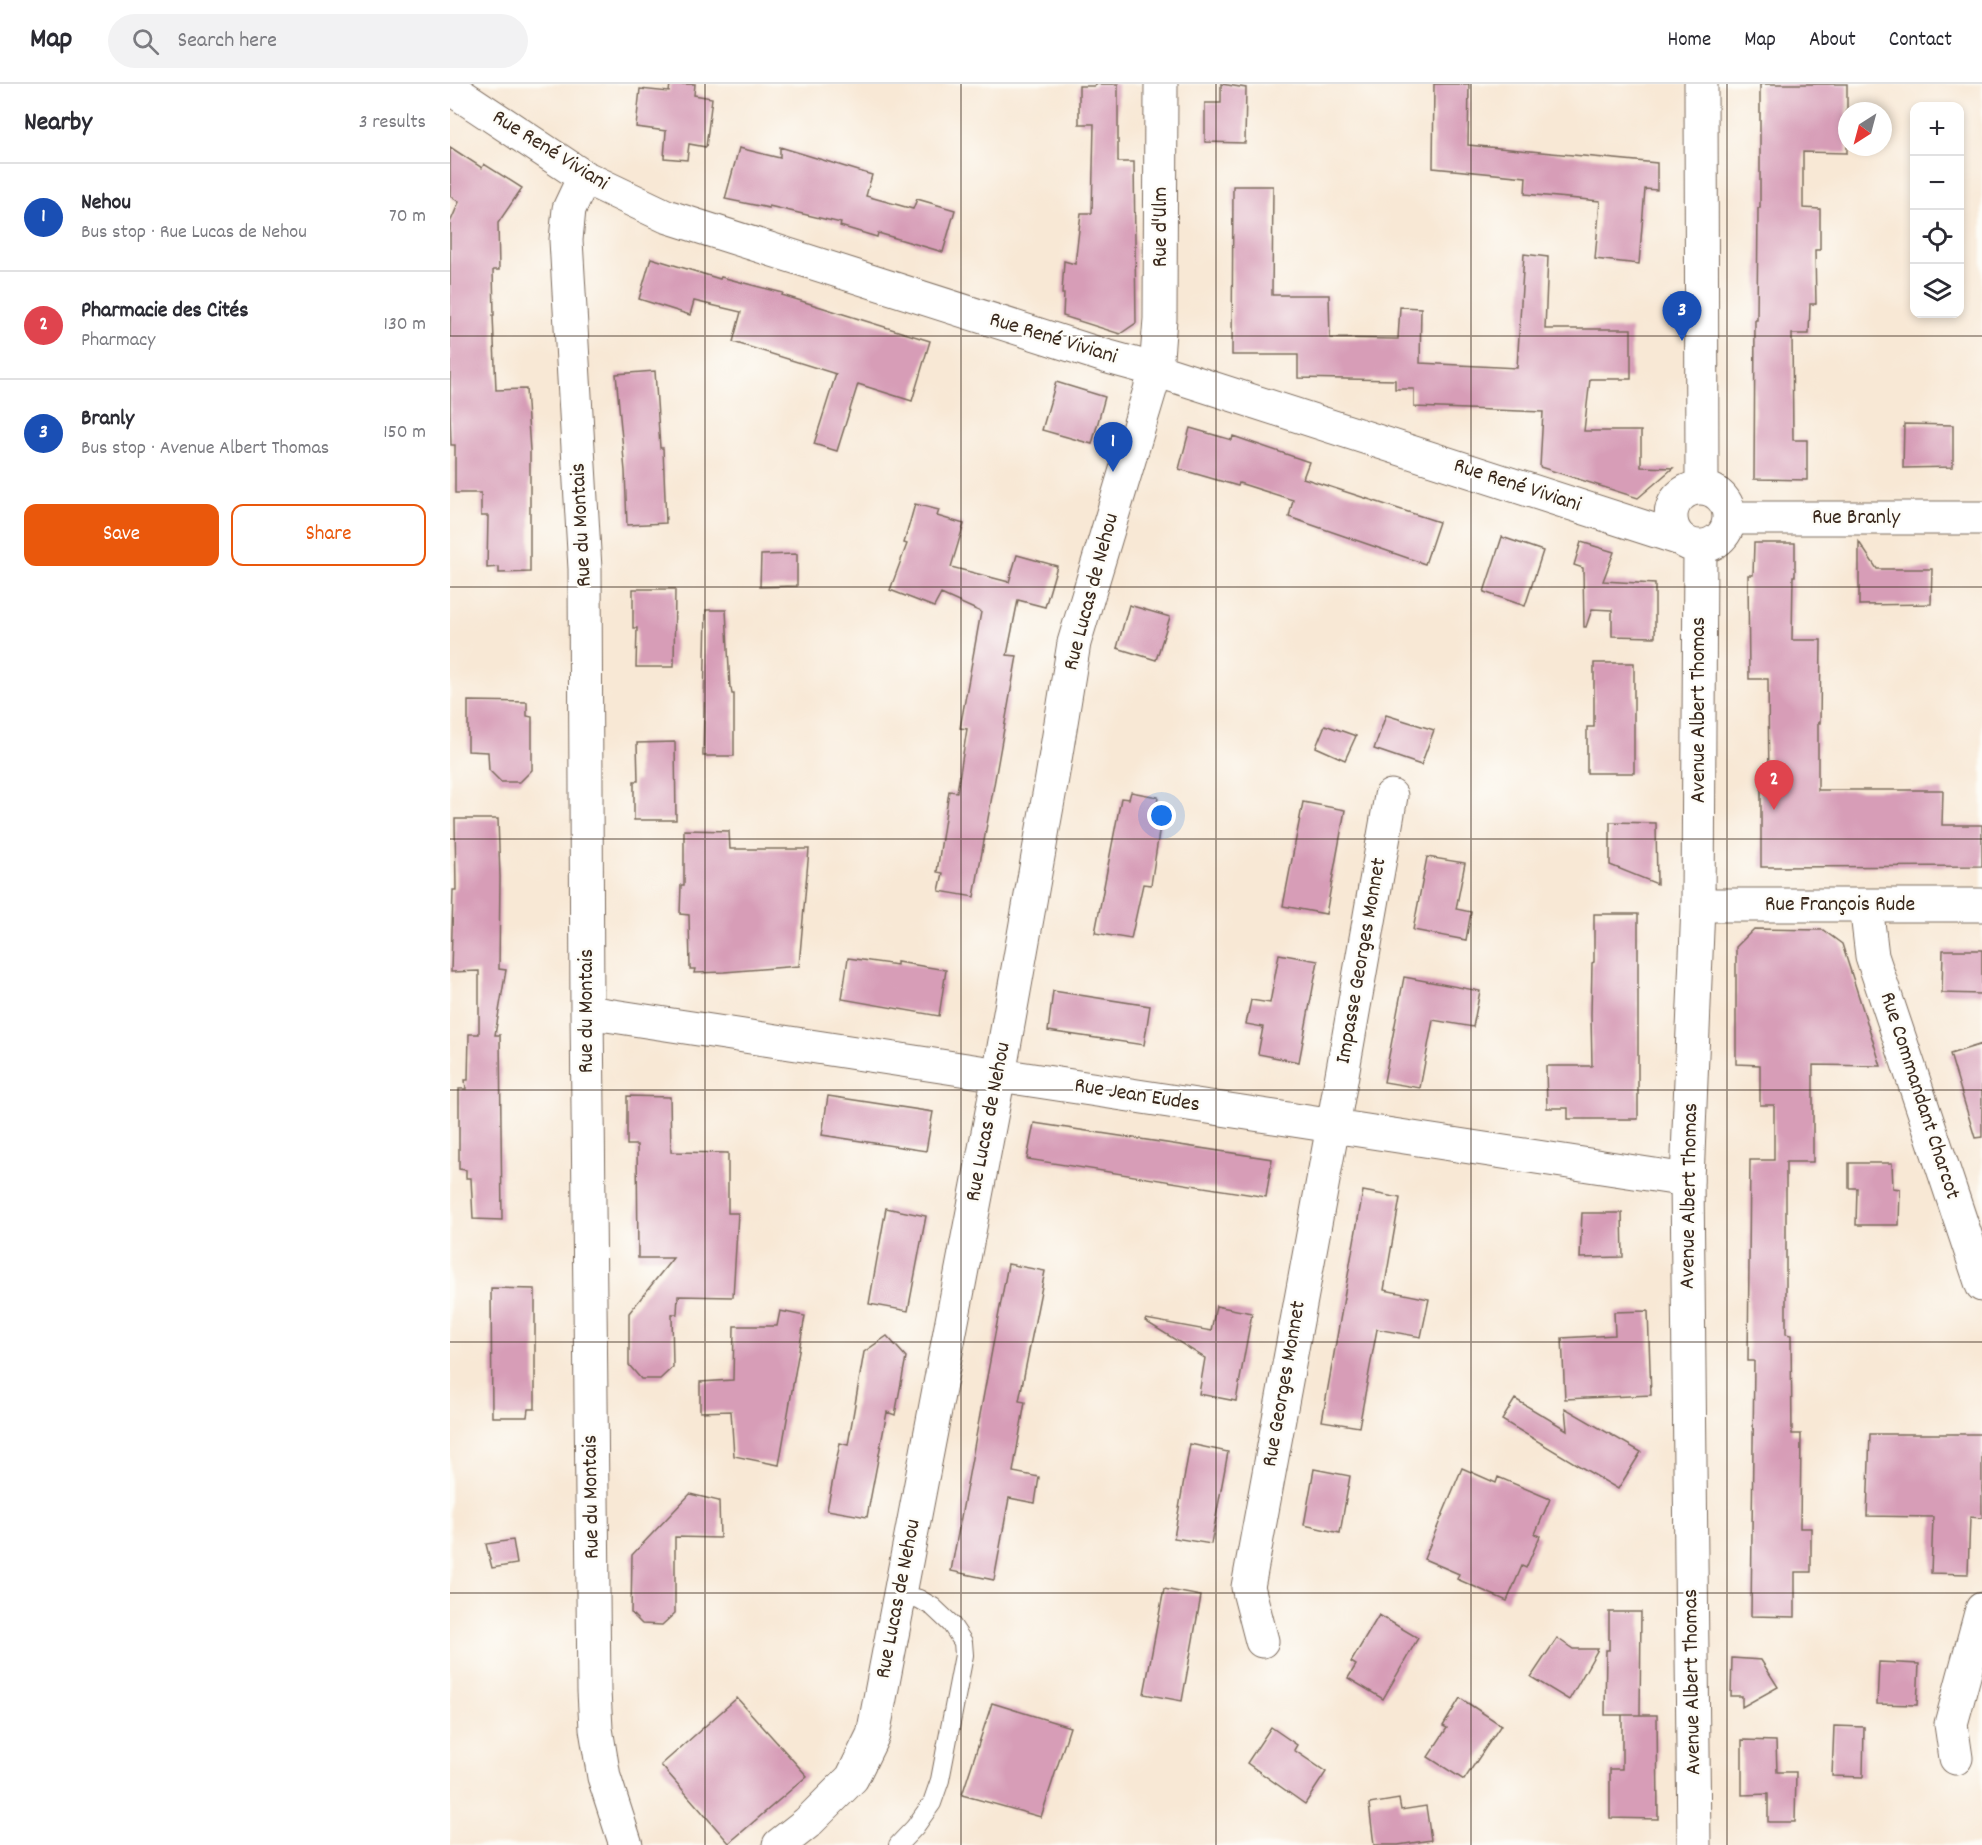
<!DOCTYPE html>
<meta charset="utf-8">
<style>
:root{--surface:#fff;--page:#f2f2f3;--text:#2b2b33;--muted:#7c7c81;--line:#e1e1e2;--accent:#ea580c}
body{margin:0;font-family:Dekko,sans-serif;background:var(--page);color:var(--text)}
.controls{position:absolute;right:18px;top:18px;display:grid;overflow:hidden;border-radius:12px;box-shadow:0 3px 9px #0003}
.controls button{width:54px;height:54px;display:grid;place-items:center;padding:0;border:0;border-bottom:2px solid var(--line);background:var(--surface);color:var(--text);font:30px sans-serif}
.compass{position:absolute;left:1388px;top:18px;width:54px;height:54px;border-radius:50%;background:var(--surface);box-shadow:0 3px 9px #0003;rotate:216deg}
.you{position:absolute;left:712px;top:732px;width:21px;height:21px;margin:-15px;border:4px solid #fff;border-radius:50%;background:#1a73e8;box-shadow:0 0 0 9px #1a73e833}
.badge{display:grid;place-items:center;width:39px;height:39px;border-radius:50%;background:var(--accent);color:#fff;font-size:20px;font-weight:700}
.pin{position:absolute;translate:-50% -50px;filter:drop-shadow(0 2px 3px #0008)}
.pin::after{content:'';position:absolute;top:32px;width:21px;height:18px;background:inherit;clip-path:polygon(0 0,100% 0,50% 100%)}
.list{margin:0;padding:0;list-style:none}
h2{display:flex;justify-content:space-between;align-items:center;height:78px;margin:0;padding:0 24px;font-size:26px}
h2 small{font-size:20px;font-weight:400;color:var(--muted)}
.list li{display:grid;grid-template-columns:39px 1fr auto;gap:18px;align-items:center;box-sizing:border-box;height:108px;padding:0 24px;border-top:2px solid var(--line)}
.list b{display:block;font-size:22px;white-space:nowrap}
.list p{margin:0;font-size:20px;white-space:nowrap;color:var(--muted)}
.list em{font-size:20px;font-style:normal;color:var(--muted)}
.actions{display:flex;gap:12px;padding:18px 24px}
.actions a{flex:1;padding:14px 0;border:2px solid var(--accent);border-radius:12px;text-align:center;font-size:21px;color:var(--accent)}
.actions .main{background:var(--accent);color:#fff}
.icon{flex:none;width:33px;height:33px;fill:none;stroke:currentColor;stroke-width:2;stroke-linecap:round;stroke-linejoin:round}
.map{position:relative;flex:none;width:1532px;height:1761px;overflow:hidden}
header{display:flex;align-items:center;gap:36px;box-sizing:border-box;height:84px;padding:0 30px;background:var(--surface);border-bottom:2px solid var(--line)}
header strong{font-size:28px}
nav{display:flex;gap:33px;margin-inline-start:auto;font-size:21px}
.search{width:420px;height:54px;background:var(--page);display:flex;align-items:center;gap:15px;box-sizing:border-box;padding:0 21px;border-radius:33px;color:var(--muted);font-size:22px}
main{display:flex}
aside{flex:1;background:var(--surface)}
.map>svg:first-child{display:block}
.building{fill:#d79db7}
.lines{fill:none;stroke-linecap:round;stroke-linejoin:round}
.lane-casing{stroke:#7d6c5e;stroke-width:20}
.street-casing{stroke:#7d6c5e;stroke-width:35}
.primary-casing{stroke:#7d6c5e;stroke-width:35}
.lane{stroke:#fff;stroke-width:18}
.street{stroke:#fff;stroke-width:33}
.primary{stroke:#fff;stroke-width:33}
.grid{fill:none;stroke:#3b2a1e;stroke-width:1.5;stroke-opacity:0.55}
.labels{text-anchor:middle;dominant-baseline:central;stroke-width:5;stroke-linejoin:round;paint-order:stroke}
.street-label{font-size:22px;fill:#3b2a1e;stroke:#fdfcf7}
</style>
<header>
<strong>Map</strong>
<div class="search"><svg class="icon" aria-label="search" viewBox="0 0 24 24"><circle cx="10" cy="10" r="6"/><path d="M15 15l6 6"/></svg>Search here</div>
<nav><a>Home</a><a>Map</a><a>About</a><a>Contact</a></nav>
</header>
<main>
<aside>
<h2>Nearby<small>3 results</small></h2>
<ul class="list">
<li><span class="badge" style="background:#1a4fb4">1</span><div><b>Nehou</b><p>Bus stop · Rue Lucas de Nehou</p></div><em>70 m</em></li>
<li><span class="badge" style="background:#e0444e">2</span><div><b>Pharmacie des Cités</b><p>Pharmacy</p></div><em>130 m</em></li>
<li><span class="badge" style="background:#1a4fb4">3</span><div><b>Branly</b><p>Bus stop · Avenue Albert Thomas</p></div><em>150 m</em></li>
</ul>
<div class="actions"><a class="main">Save</a><a>Share</a></div>
</aside>
<div class="map">
<svg width="1532" height="1761" viewBox="0 0 1532 1761">
<rect width="100%" height="100%" fill="#fdfcf7"/>
<filter id="ink" filterUnits="userSpaceOnUse"><feTurbulence type="fractalNoise" baseFrequency=".0167" numOctaves="2"/><feDisplacementMap in="SourceGraphic" scale="12" xChannelSelector="R" yChannelSelector="G"/><feConvolveMatrix kernelMatrix="1 2 1 2 8 2 1 2 1" color-interpolation-filters="sRGB"/></filter>
<filter id="wash" filterUnits="userSpaceOnUse"><feTurbulence type="fractalNoise" baseFrequency=".008" numOctaves="4" result="noise"/><feDisplacementMap in="SourceGraphic" scale="24" xChannelSelector="R" yChannelSelector="G"/><feGaussianBlur stdDeviation="1.35" result="paint"/><feColorMatrix in="noise" values="0 0 0 0 0 0 0 0 0 0 0 0 0 0 0 0 0 1.4 0 .05"/><feComposite in="paint" operator="in"/></filter>
<g filter="url(#wash)">
<rect width="100%" height="100%" fill="#f8e8d5"/>
<g id="blocks">
<path class="building" d="M220,0H245L244,11L262,14L256,63L239,60L237,76L214,74L216,47L186,43L190,5L219,8Z
M645,0H668V78H684L686,239L670,250L613,232L614,210H612L614,177L625,180L631,129H642L644,40H629V2H644Z
M771,0L796,4L795,59L755,58V19H771Z
M984,0H1019L1018,61L1207,79V106L1195,105L1189,180L1145,175L1150,117L1075,110L1076,93L983,84Z
M1310,0H1397V69L1353,68V124L1370,125V166H1365L1366,220H1360L1359,250H1342L1343,356H1357V396L1304,395L1305,236H1307L1308,124H1310Z
M0,63L32,84L34,80L72,104L48,139L49,186H43L44,231H43L46,306L76,305L80,367V488L49,489V483L37,484L38,432H31V409H5V361H1L0,328V139L9,118L0,112Z
M330,63L422,91L416,112L463,125L467,115L505,126L493,168L428,149L427,153L390,142L391,139L319,122V124L275,115L289,64L330,74Z
M783,102H823L822,211H879L880,254L948,255L950,223L971,224L970,279L1067,284L1074,170L1098,173L1095,245H1181V295H1140L1134,347H1191V383L1223,384L1188,414L1090,383L1093,328L964,323V305H945V296L848,294V271H782Z
M201,174L270,195L271,193L333,209L332,211L480,257L462,317L408,300L387,367L364,360L386,290L283,258L291,228L244,217L240,231L189,215Z
M205,287L210,364H213L216,439L177,441L175,387L166,290Z
M606,298L655,313L642,360L592,346Z
M1454,340L1503,341V383L1453,384Z
M740,344L782,356L783,352L859,378L853,394L989,438L975,480L839,433L843,416L789,399L788,402L729,385Z
M465,420L489,426L487,432L514,440L501,483L559,498L567,471L607,482L595,523L568,516L557,571L567,572L524,813L489,807L493,789L487,788L499,707L507,708L517,645L510,644L531,528L491,510L484,523L440,506L457,460L454,459Z
M1052,453L1093,467L1075,522L1034,508Z
M1131,458L1164,468L1153,497L1205,500V553L1162,552V526L1142,525L1136,543H1134L1133,484L1124,481Z
M1409,458L1427,485H1482L1481,520L1409,521Z
M1304,459H1345V492H1343L1342,556H1371L1370,639H1368V706H1493L1492,741H1532V782L1311,783V706H1319L1318,595H1299L1298,491H1303Z
M347,470V502L310,503L311,471Z
M183,505H225L224,583H186L187,544H183Z
M679,521L720,533L706,576L667,564Z
M256,526H276L280,604H281L282,610H284V672H253Z
M1144,579H1184V689H1137V643H1144Z
M18,617L77,618V632L82,633V686L70,698H51L39,686L38,668L18,667Z
M936,631L984,646L971,681L924,665Z
M875,641L906,652L895,676L866,663Z
M225,658L226,736H184V697H188L187,659Z
M681,708L708,713L707,721L713,722L701,801L693,800L681,855L645,849L671,714L679,715Z
M853,718L895,726L876,830L833,822Z
M5,735H48L50,793L49,885L56,886L45,951H50L52,1136L23,1135L21,1094H16V1086L9,1085V1005H16L15,996H18L19,950H29V887L1,888L3,806H6Z
M1160,738L1206,739L1207,800L1160,781Z
M234,746L279,747L280,765H359L349,882L274,888L244,889L245,885H240L239,831L230,830L231,801H234Z
M977,773L1015,779L1006,825L1021,828L1016,856L963,846Z
M1144,830H1188V1035H1118V1024H1097L1096,982H1142L1141,931L1142,879L1144,878Z
M1304,845L1373,846L1392,860L1431,982L1363,981V1078H1336V1250L1341,1251L1342,1350H1351L1350,1444H1361V1488H1345V1533L1301,1532L1304,1277H1298L1300,1076H1324V1021H1310V981L1286,980V863Z
M1493,866H1532V910L1492,909Z
M829,870L868,877L849,978L808,970L813,943L796,940L801,916L820,919Z
M398,874L447,881V878L496,886L489,932L392,915Z
M954,893L1030,907L1023,943L983,936L970,1004L934,998Z
M603,907L700,922L694,961L598,947Z
M1532,960V1053L1525,1054L1500,970Z
M177,1012L220,1013L221,1068L278,1069V1129H288L283,1213L228,1212L227,1230H222L223,1283L210,1295H191L179,1281V1229L223,1174H188L187,1061H177Z
M378,1012L483,1028L476,1067L372,1051Z
M584,1039L822,1075L816,1113L577,1075Z
M1399,1079H1442L1443,1104L1450,1105L1449,1141H1406L1407,1104H1399Z
M913,1107L950,1114L934,1206L979,1215L971,1253L927,1245L909,1343L872,1337Z
M436,1124L476,1132L458,1227L419,1220Z
M1132,1129H1172L1173,1173L1130,1174Z
M558,1180L595,1187L569,1317L575,1318L563,1388L589,1393L585,1419L559,1414L544,1496L501,1487Z
M41,1204L85,1205V1325H78L77,1333H42Z
M766,1222L802,1229L786,1317L749,1310L755,1274L695,1237L696,1235L761,1247Z
M330,1227L355,1232L329,1381L284,1372L281,1327L250,1328V1298L283,1296L284,1242H327Z
M1198,1227L1201,1311L1115,1315L1112,1254L1165,1251L1164,1228Z
M437,1252L456,1273L445,1331L437,1328L417,1433L377,1426L390,1359L398,1361L414,1268Z
M1065,1315L1117,1346L1115,1324L1191,1368L1168,1405L1052,1336Z
M1420,1350H1532V1434L1520,1433L1518,1490L1481,1489L1483,1433L1417,1432Z
M740,1360L778,1368L761,1460L724,1454Z
M1012,1384L1046,1399L1048,1393L1100,1415L1085,1450L1090,1452L1076,1484L1072,1482L1057,1517L1007,1495L1009,1490L974,1475Z
M864,1385L900,1392L890,1449L854,1441Z
M240,1410L269,1417L270,1454L225,1453V1529L212,1541L192,1540L181,1529L182,1471Z
M63,1456L67,1480L42,1484L36,1460Z
M714,1505L751,1512L732,1617L694,1610Z
M1159,1528H1191L1190,1631H1155L1156,1566H1159Z
M929,1531L968,1554L933,1615L898,1594L906,1581L901,1578Z
M1107,1554L1123,1565H1148L1119,1616L1081,1593Z
M1282,1574L1311,1576L1328,1603L1292,1623V1612H1281Z
M1429,1578L1469,1580L1467,1621L1427,1620Z
M287,1614L357,1692L279,1759L211,1681Z
M1010,1614L1051,1641L1014,1696L978,1673L997,1644L993,1642Z
M542,1619L620,1643L591,1733L512,1711Z
M1172,1631H1207L1208,1735L1160,1734V1685H1172Z
M1384,1642L1414,1643L1413,1693L1382,1692Z
M821,1643L847,1661L844,1666L876,1688L855,1720L797,1679Z
M1292,1656L1326,1657L1327,1688H1346L1345,1738H1318V1710L1292,1711Z
M949,1715L951,1726L976,1722L981,1756L948,1761H924L919,1720Z"/>
</g>
</g>
<g filter="url(#ink)">
<use href="#blocks" fill-opacity="0" stroke="#7d6c5e" stroke-width="1.5"/>
<g class="lines">
<defs>
<path id="lane" d="M448,1761L465,1743L482,1719L490,1696L514,1571L513,1558L501,1540L483,1523L469,1515L450,1510"/>
<path id="street" d="M0,4L134,93L216,132L655,272L706,286L1231,455
M134,93L119,125L116,156L135,485L137,928L144,1607L146,1645L154,1693L176,1761
M1280,434H1532
M1248,821H1532
M1416,821L1422,872L1532,1201
M137,928L1237,1096
M812,1557L798,1503L883,1042L941,712
M1506,1674L1501,1640L1532,1525
M329,1761L357,1739L402,1694L423,1651L549,991L602,694L624,559L706,286L710,235L711,0"/>
<path id="primary" d="M1251,0L1252,404
M1221 433a29 29 0 1 1 58 0a29 29 0 1 1-58 0Z
M1244,1761L1237,1096L1248,821L1250,462"/>
</defs>
<use href="#lane" class="lane-casing"/>
<use href="#street" class="street-casing"/>
<use href="#primary" class="primary-casing"/>
<use href="#lane" class="lane"/>
<use href="#street" class="street"/>
<use href="#primary" class="primary"/>
</g>
</g>
<path class="grid" d="M255,0V1761M511,0V1761M766,0V1761M1021,0V1761M1277,0V1761M0,252H1532M0,503H1532M0,755H1532M0,1006H1532M0,1258H1532M0,1509H1532"/>
<g class="labels">
<g class="street-label">
<text transform="translate(100 67) rotate(32)">Rue René Viviani</text>
<text transform="translate(711 143) rotate(-90)">Rue d'Ulm</text>
<text transform="translate(603 255) rotate(17)">Rue René Viviani</text>
<text transform="translate(1067 402) rotate(18)">Rue René Viviani</text>
<text x="1406" y="434">Rue Branly</text>
<text transform="translate(132 441) rotate(-93)">Rue du Montais</text>
<text transform="translate(642 508) rotate(-75)">Rue Lucas de Nehou</text>
<text transform="translate(1249 626) rotate(-90)">Avenue Albert Thomas</text>
<text x="1390" y="821">Rue François Rude</text>
<text transform="translate(912 877) rotate(-80)">Impasse Georges Monnet</text>
<text transform="translate(137 927) rotate(-90)">Rue du Montais</text>
<text transform="translate(687 1012) rotate(9)">Rue Jean Eudes</text>
<text transform="translate(1469 1012) rotate(72)">Rue Commandant Charcot</text>
<text transform="translate(539 1038) rotate(-79)">Rue Lucas de Nehou</text>
<text transform="translate(1240 1112) rotate(-89)">Avenue Albert Thomas</text>
<text transform="translate(835 1300) rotate(-80)">Rue Georges Monnet</text>
<text transform="translate(142 1413) rotate(-91)">Rue du Montais</text>
<text transform="translate(449 1515) rotate(-79)">Rue Lucas de Nehou</text>
<text transform="translate(1243 1598) rotate(-91)">Avenue Albert Thomas</text>
</g>
</g>
</svg>
<div class="controls">
<button>+</button>
<button>−</button>
<button><svg class="icon" aria-label="locate" viewBox="0 0 24 24"><circle cx="12" cy="12" r="6"/><path d="M12 2v4M12 18v4M2 12h4M18 12h4"/></svg></button>
<button><svg class="icon" aria-label="layers" viewBox="0 0 24 24"><path d="M12 4l9 5-9 5-9-5zM3 14l9 5 9-5"/></svg></button>
</div>
<svg class="compass" viewBox="-18 -18 36 36"><path d="M0-13l5 13h-10z" fill="#e53935"/><path d="M0 13l5-13h-10z" fill="#7c7c81"/></svg>
<div class="you"></div>
<div class="pin badge" style="left:663px;top:388px;background:#1a4fb4">1</div>
<div class="pin badge" style="left:1324px;top:726px;background:#e0444e">2</div>
<div class="pin badge" style="left:1232px;top:257px;background:#1a4fb4">3</div>
</div>
</main>
